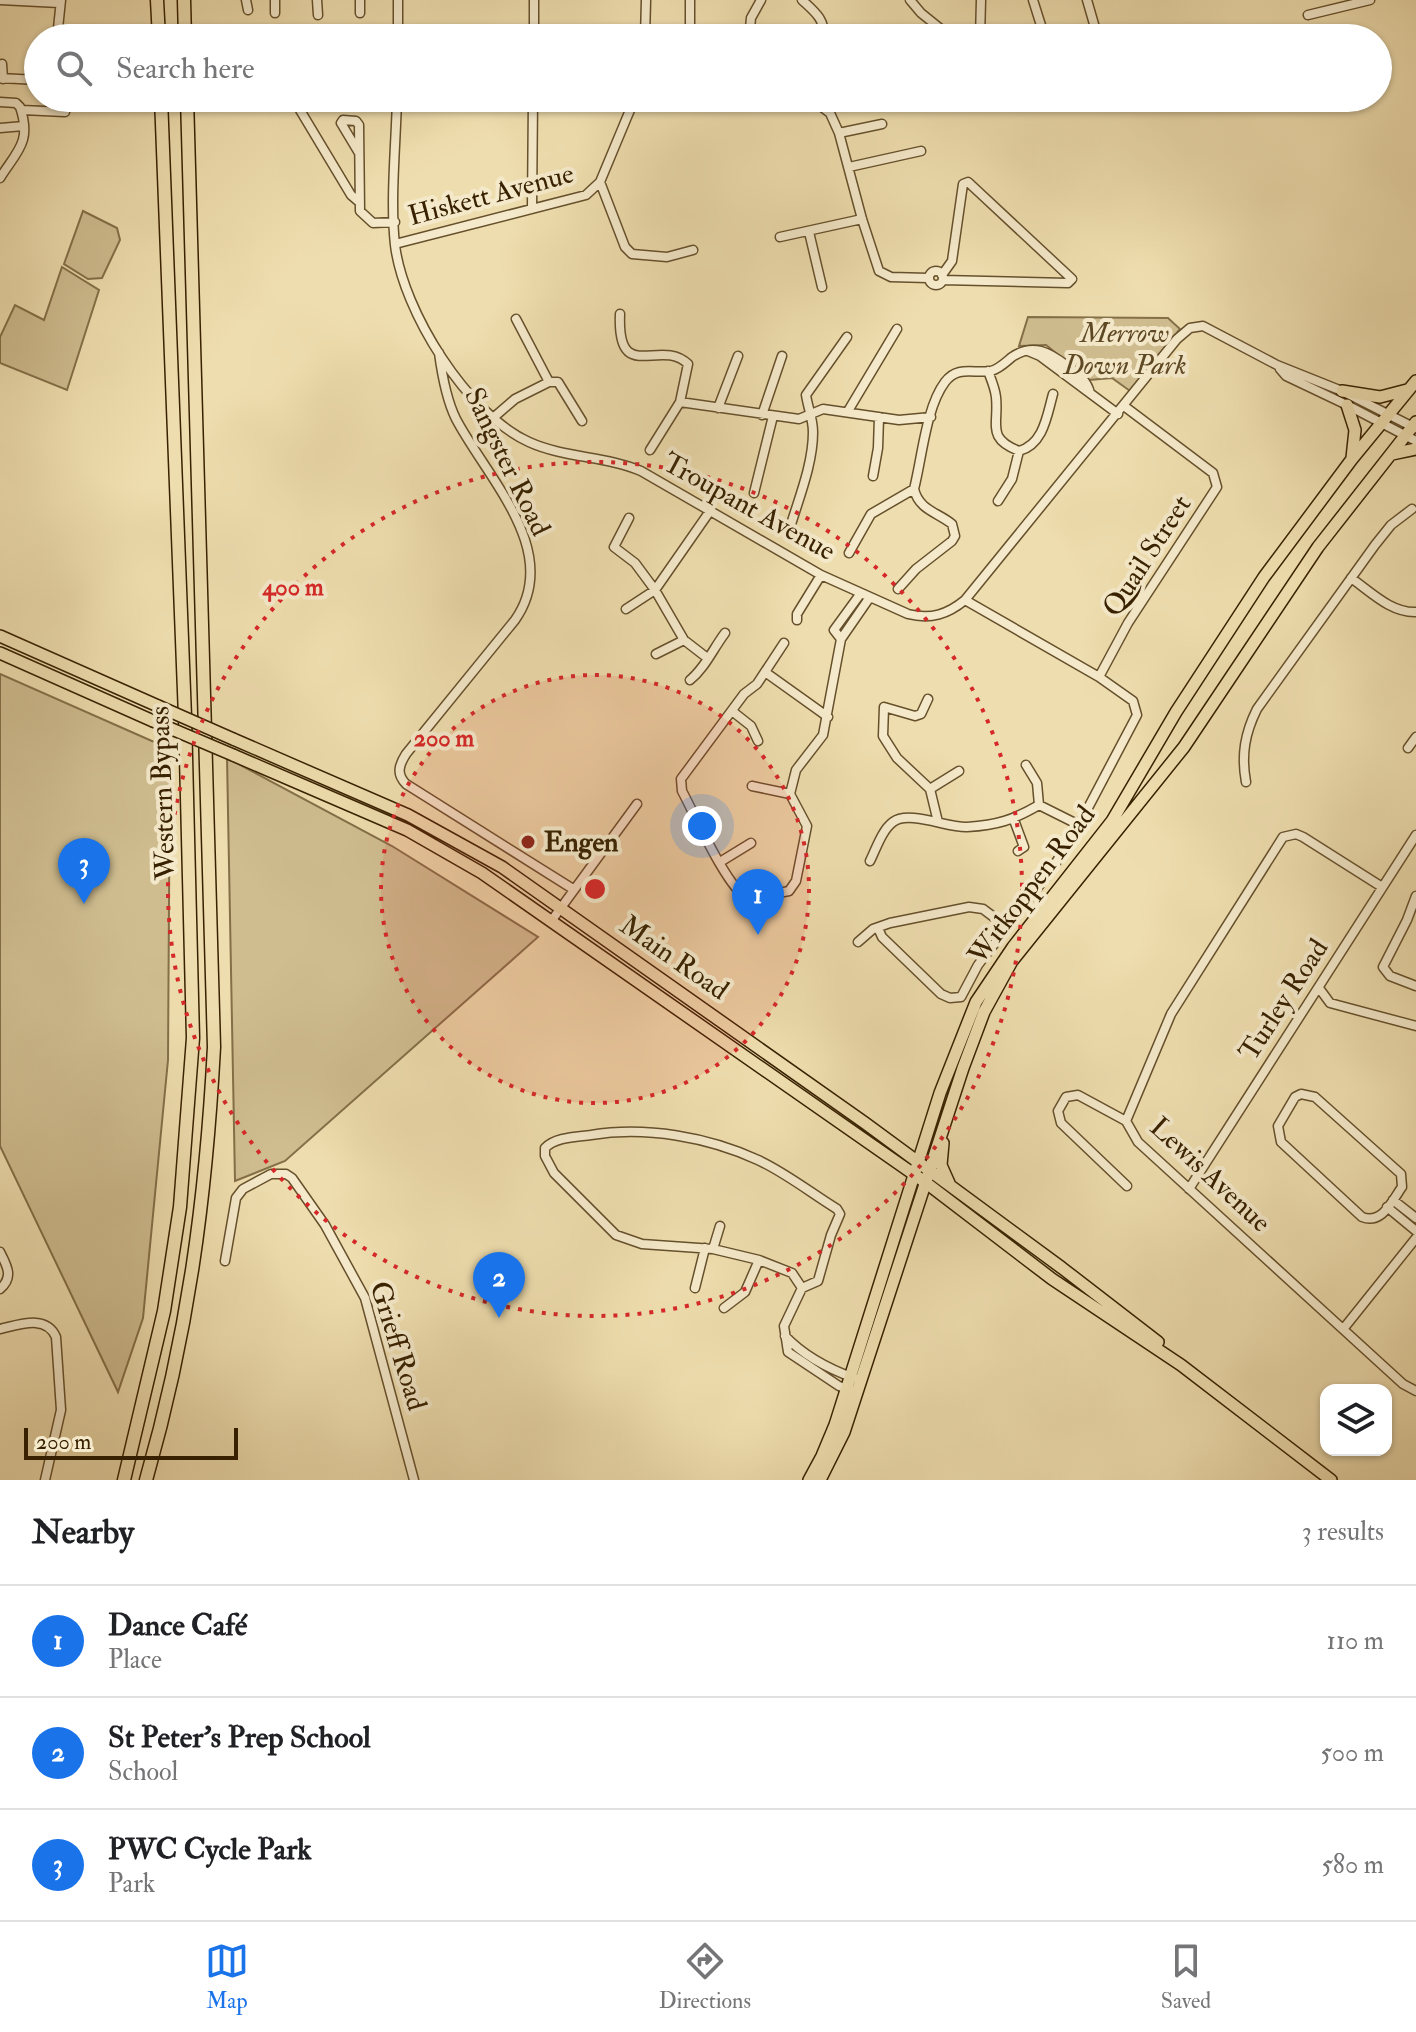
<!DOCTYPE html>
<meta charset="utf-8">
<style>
:root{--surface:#fff;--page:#f2f2f2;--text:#202124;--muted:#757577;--line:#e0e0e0;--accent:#1a73e8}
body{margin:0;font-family:"IM FELL Double Pica",serif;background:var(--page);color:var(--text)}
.controls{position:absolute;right:24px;bottom:24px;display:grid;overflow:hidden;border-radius:16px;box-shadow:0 2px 6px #0004}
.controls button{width:72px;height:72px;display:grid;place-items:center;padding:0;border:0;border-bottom:2px solid var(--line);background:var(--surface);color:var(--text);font:40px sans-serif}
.scale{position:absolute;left:24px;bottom:20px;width:214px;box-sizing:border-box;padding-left:8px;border:4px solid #382100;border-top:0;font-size:22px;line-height:28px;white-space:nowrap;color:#382100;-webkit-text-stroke:6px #f4e9ca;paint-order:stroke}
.you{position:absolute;left:702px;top:826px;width:28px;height:28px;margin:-20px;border:6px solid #fff;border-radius:50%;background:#1a73e8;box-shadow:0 0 0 12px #1a73e833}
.badge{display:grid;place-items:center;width:52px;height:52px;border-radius:50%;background:var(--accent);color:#fff;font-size:26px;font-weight:700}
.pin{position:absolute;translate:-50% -66px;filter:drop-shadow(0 2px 4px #0008)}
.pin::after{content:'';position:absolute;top:42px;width:28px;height:24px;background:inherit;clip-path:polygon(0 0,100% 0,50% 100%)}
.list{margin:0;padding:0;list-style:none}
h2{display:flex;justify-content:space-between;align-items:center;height:104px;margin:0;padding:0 32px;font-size:34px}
h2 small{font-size:26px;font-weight:400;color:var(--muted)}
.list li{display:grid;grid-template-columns:52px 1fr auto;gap:24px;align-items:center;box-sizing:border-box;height:112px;padding:0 32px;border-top:2px solid var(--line)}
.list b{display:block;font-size:30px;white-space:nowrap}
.list p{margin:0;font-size:26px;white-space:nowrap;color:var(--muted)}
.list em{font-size:26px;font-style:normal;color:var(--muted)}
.icon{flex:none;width:44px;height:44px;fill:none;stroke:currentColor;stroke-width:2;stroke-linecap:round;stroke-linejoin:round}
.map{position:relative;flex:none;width:1416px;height:1480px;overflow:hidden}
.search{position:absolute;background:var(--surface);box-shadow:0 2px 6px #0004;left:24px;right:24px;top:24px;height:88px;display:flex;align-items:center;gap:20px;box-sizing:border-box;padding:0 28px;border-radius:44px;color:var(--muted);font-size:30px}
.sheet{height:440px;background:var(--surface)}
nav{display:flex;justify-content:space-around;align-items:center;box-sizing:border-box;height:112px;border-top:2px solid var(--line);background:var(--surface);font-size:22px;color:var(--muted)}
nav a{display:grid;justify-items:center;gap:4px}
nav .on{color:var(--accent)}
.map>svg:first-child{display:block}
.green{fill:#cfbd90;stroke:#846f48;stroke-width:2}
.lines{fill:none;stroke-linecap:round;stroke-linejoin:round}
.minor-casing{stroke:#66502c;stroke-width:11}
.major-casing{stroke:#382100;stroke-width:14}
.highway-casing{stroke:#382100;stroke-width:15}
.minor{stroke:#f4e9ca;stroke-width:8}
.major{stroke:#eeddae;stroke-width:11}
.highway{stroke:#eeddae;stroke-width:12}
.major-bridge-casing{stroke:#382100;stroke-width:14;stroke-linecap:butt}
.major-bridge{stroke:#eeddae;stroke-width:11}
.ring{fill:none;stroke:#d62828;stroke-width:4;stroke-dasharray:4 8}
.poi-dot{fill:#8f2418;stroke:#f4e9ca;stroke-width:3}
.labels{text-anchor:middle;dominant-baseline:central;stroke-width:8;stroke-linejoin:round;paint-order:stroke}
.street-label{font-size:28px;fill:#382100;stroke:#f4e9ca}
.park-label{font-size:28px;font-style:italic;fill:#5e4824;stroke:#f4e9ca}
.poi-label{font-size:28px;font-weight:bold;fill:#382100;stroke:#f4e9ca;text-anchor:start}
.centre{fill:#d62828;stroke:#f4e9ca;stroke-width:4}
.ring-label{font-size:24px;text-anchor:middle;font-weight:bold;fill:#d62828;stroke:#f4e9ca;stroke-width:8;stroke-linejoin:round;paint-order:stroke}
</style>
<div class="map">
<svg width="1416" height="1480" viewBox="0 0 1416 1480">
<rect width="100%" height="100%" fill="#eeddae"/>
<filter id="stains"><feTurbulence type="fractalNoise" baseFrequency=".0025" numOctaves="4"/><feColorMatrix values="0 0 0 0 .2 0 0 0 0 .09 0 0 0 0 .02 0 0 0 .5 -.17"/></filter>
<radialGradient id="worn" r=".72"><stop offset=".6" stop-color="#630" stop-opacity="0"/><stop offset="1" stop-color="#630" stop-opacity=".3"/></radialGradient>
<path class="green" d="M83,211L117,228L120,240L102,278L88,279L64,264Z
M62,267L99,290L67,390L0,363V337L15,305L44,320Z
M1028,317L1168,318L1180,329L1130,391L1112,378L1089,380L1046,345L1019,346Z
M0,674L170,749L168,1060L143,1318L118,1392L0,1146Z
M227,758L392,846L538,937L285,1161L235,1181Z"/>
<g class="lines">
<defs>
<path id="minor" d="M0,0L59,3
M246,0L248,10
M317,0L318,15
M690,0V30L699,38
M802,0C815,12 825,19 824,38
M910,0L921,13L952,38
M1033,0L1045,38
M1087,0L1096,31L1092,38
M275,13V0
M360,13V0
M1308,15L1370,0
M57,38L61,0
M398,38V0
M534,38V0
M645,38L646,0
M749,38L751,18L761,0
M980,38L981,0
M2,64L3,79
M0,78L38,80
M397,98C396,144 390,200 395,245C403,311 467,414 529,442C564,458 606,456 641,471L821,575L908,614C931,620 948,614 965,600L1177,339L1190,328L1203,326L1277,365L1342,391L1415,428
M810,98L830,113L839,133L862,219L879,271L891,277L928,278
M0,102L16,103L20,107C32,142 17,151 0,178
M22,110L65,112
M300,110L351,195L358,201
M0,128L24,126
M839,133L882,124
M359,153L341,123L343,120L356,121L359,125L360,211L373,223L395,222
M849,167L921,151
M600,182L625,247L632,254L667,257L693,250
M532,208L533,98
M809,232L822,287
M780,237L862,219
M395,244L586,195L600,182L635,98
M929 278a7 7 0 1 1 14 0a7 7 0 1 1-14 0Z
M942,275L952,261L963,184L968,182L1072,279L1068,283L943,280
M620,314C617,386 660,337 688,364L680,402
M516,319L549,382H558L582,421
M1028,351L1040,356L1118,414
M439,353C442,375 446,399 456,419C487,478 563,552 515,620L406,754C399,765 396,774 406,784L573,889
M1280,369L1286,376L1347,405L1416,441
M988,371C991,379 995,388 996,397C999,425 986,438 1019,451C1044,444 1047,415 1053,394
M718,408L738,356
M848,411L897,329
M762,415L782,356
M493,418L515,399L549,382
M650,450L680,402L799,419L823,409L899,420L931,417
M873,476L878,448L879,417
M754,493L773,416
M998,501L1012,479L1019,451
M629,518L614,547L635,563L655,590L684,640L706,657
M789,531C798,500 813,465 813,432C813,419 808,408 806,395L847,337
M849,553L871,514L914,489
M1351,578C1371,592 1391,613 1416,612
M898,589L916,569L952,541L955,536L952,524C937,512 919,510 914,489C922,458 926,407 945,382C958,365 974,374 991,371C999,369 1006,362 1012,357C1033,343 1049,352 1067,366C1078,374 1087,380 1090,393
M626,609L655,590L710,511
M797,620V614L821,575
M841,639L834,630L861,593
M784,643L757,684L744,694L681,779L682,791C695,815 727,888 748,899L789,891L796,881L807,826L790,794L796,770L823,735L841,639L870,597
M656,654L684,640
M765,672L828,717
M1099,677L1128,623L1217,487L1213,473L1124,406
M690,680C705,668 713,649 725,633
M928,699L921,714L915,716L884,707L883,736L897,758L930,789L938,822
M732,711L751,726L758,741
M1408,748L1416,737
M1026,765L1037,783L1039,805
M1246,782C1241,755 1245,733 1257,709L1375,545L1391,525L1412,509
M752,786L790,794
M930,789L959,771
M1039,805L1079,825
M1014,820L1024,847L1018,851
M870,861C876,849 882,830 893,822C909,810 948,828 967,827C998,825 1013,820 1039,805
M720,862L751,843
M1382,887L1303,837L1296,834L1283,837L1171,1014L1126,1121L1138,1142L1403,1384L1416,1391
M1416,896L1407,920L1383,967L1390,976L1416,986
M552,920L637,804
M878,928L882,937L941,994L950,998L961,997L978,965L1052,869L1079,825L1137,715L1133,701L1099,677L965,600
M858,942L873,929L890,923L969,907L983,909L1007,927
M1319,988L1330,1003L1416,1026
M1301,1094L1315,1097L1401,1174L1402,1187C1392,1201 1382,1225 1362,1217L1281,1142L1278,1126L1295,1097Z
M1126,1121L1078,1095L1066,1097L1058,1111L1061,1123L1127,1186
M1189,1189L1416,835
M1393,1200L1416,1218
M1387,1207L1416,1231
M713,1249L720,1226
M0,1252C7,1266 14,1277 0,1289
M225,1261L236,1198L243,1189L271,1174H286L292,1178L325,1225L365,1298L414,1480
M695,1288L705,1248
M802,1288L818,1281L831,1235L840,1214L837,1209C811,1193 786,1173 758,1160C708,1137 646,1126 591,1135C576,1137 555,1137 545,1148V1156L554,1173L616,1235L642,1244L713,1249L759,1260L792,1273L802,1288L784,1326L788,1352L839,1386L851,1390
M724,1308L745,1292L759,1260
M1344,1328L1416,1238
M0,1329C19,1325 46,1314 56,1337L61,1410L45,1480
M785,1336C804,1356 829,1369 854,1378"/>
<path id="major" d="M1342,391L1380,397L1407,390
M1347,405L1355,430L1352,458
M1392,454L1416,449
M0,636L158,706
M0,653L153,721
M233,739L408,815L502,867L865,1123L1062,1268L1158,1342
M233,755L407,830L482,873L925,1182L1052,1279L1181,1365L1331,1480
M943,1143L941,1165L949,1183
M809,1480L822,1456L835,1425L940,1093L976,1002L1013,947L1112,821L1176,712L1264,577L1352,459L1416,381
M820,1480L844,1432L963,1068L984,1012L1012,961L1184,747L1318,547L1416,422"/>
<path id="highway" d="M157,0L159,38
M184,0L185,38
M124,1480L164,1311L180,1207L193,1038L185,717L161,98
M146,1480C188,1334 206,1198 214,1047L187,98"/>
</defs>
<use href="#minor" class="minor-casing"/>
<use href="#major" class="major-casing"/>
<use href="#highway" class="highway-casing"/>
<use href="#minor" class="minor"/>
<use href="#major" class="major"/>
<use href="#highway" class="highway"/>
<defs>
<path id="major-bridge" d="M158,706L233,739
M153,721L233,755"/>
</defs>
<use href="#major-bridge" class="major-bridge-casing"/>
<use href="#major-bridge" class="major-bridge"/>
</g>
<circle cx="595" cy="889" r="214" fill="#d62828" fill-opacity=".12"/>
<g class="ring">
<circle cx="595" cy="889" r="214"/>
<circle cx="595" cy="889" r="427"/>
</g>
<circle class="poi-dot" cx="528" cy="842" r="8"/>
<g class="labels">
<g class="street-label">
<text transform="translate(491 195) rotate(-15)">Hiskett Avenue</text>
<text transform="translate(507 462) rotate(64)">Sangster Road</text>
<text transform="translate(749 507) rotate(29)">Troupant Avenue</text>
<text transform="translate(1147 556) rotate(-57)">Quail Street</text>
<text transform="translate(163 793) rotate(-92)">Western Bypass</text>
<text transform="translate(1032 885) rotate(-53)">Witkoppen Road</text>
<text transform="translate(674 958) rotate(35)">Main Road</text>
<text transform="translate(1284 1000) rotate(-57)">Turley Road</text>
<text transform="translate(1210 1175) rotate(43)">Lewis Avenue</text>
<text transform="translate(398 1346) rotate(73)">Grieff Road</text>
</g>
<g class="park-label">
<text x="1125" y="333">Merrow<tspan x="1125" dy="32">Down Park</tspan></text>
</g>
<g class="poi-label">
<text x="544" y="842">Engen</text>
</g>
</g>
<circle cx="595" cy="889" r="12" class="centre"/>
<g class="ring-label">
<text x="293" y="595">400 m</text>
<text x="444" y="746">200 m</text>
</g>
<rect width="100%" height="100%" filter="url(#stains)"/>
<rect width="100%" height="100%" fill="url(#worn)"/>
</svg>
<div class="controls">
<button><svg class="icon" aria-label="layers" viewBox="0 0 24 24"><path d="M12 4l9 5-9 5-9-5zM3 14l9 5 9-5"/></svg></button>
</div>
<div class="scale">200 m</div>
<div class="you"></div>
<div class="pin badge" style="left:758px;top:935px">1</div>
<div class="pin badge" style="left:499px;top:1318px">2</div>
<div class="pin badge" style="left:84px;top:904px">3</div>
<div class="search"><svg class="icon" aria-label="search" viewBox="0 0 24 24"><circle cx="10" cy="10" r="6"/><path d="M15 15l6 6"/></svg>Search here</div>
</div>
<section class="sheet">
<h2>Nearby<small>3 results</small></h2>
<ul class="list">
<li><span class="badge">1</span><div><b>Dance Café</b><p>Place</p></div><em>110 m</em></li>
<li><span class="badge">2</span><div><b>St Peter's Prep School</b><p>School</p></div><em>500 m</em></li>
<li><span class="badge">3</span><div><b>PWC Cycle Park</b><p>Park</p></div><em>580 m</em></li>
</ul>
</section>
<nav>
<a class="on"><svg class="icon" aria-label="map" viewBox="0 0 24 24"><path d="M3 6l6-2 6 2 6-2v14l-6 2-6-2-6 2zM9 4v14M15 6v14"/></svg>Map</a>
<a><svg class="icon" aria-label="directions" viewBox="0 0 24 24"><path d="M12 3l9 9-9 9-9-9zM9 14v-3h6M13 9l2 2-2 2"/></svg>Directions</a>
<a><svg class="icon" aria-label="saved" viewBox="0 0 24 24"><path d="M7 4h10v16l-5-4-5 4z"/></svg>Saved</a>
</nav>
